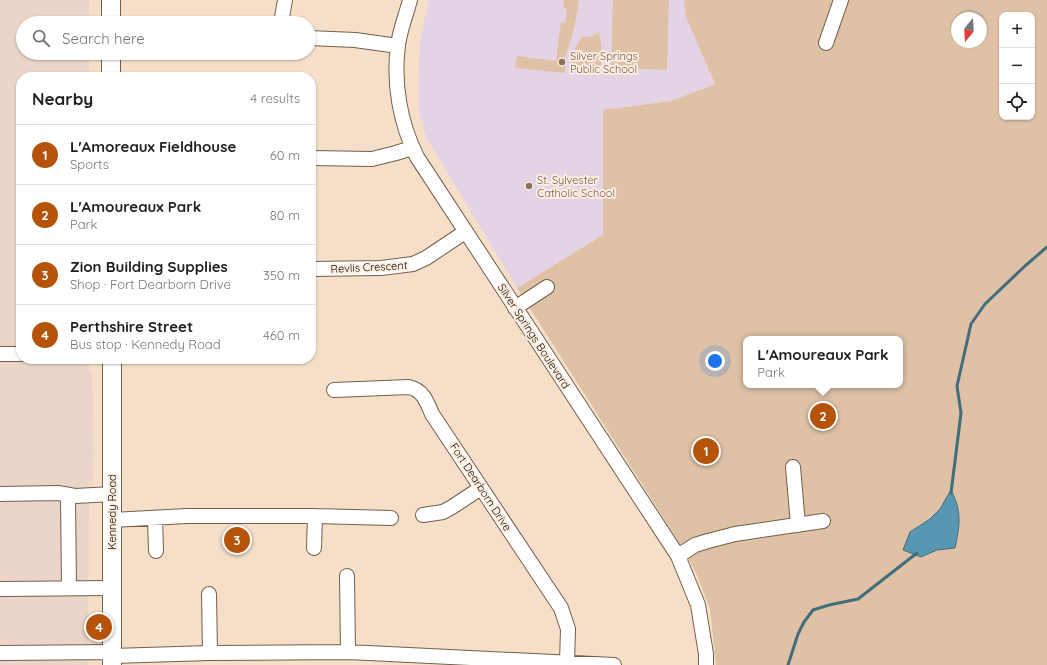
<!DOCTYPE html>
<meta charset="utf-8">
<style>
:root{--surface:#fff;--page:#f6f6f6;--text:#202124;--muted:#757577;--line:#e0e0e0;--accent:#b45309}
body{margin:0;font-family:Quicksand,sans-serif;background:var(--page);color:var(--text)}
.controls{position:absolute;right:12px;top:12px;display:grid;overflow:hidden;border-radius:8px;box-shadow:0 1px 3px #0004}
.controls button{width:36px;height:36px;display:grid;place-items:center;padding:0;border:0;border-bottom:1px solid var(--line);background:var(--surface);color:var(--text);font:20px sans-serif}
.compass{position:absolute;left:951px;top:12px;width:36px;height:36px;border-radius:50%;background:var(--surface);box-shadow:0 1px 3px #0004;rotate:198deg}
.you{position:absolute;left:715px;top:361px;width:14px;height:14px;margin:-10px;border:3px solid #fff;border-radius:50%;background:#1a73e8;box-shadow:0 0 0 6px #1a73e833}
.badge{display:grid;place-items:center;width:26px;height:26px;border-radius:50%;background:var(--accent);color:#fff;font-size:13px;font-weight:700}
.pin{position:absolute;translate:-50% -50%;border:2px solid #fff;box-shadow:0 1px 4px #0006}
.popup{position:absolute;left:743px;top:336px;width:160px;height:52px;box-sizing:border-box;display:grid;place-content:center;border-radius:8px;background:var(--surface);filter:drop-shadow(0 1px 3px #0005);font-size:13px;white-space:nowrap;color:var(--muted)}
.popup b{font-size:15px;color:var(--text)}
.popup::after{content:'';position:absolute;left:50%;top:100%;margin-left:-8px;border:8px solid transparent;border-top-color:var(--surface)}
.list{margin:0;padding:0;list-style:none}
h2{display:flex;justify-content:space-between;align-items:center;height:52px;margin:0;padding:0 16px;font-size:17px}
h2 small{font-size:13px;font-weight:400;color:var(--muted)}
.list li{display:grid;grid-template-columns:26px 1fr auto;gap:12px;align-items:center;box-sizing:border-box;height:60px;padding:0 16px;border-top:1px solid var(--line)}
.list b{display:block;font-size:15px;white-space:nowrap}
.list p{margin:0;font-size:13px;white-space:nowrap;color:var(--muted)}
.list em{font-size:13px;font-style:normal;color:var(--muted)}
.icon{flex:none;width:22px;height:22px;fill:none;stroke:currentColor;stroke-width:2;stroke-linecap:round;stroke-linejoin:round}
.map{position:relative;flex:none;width:1047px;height:665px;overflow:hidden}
.search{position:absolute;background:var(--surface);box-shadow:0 1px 3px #0004;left:16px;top:16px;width:300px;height:44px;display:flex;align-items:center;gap:10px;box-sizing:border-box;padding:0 14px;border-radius:22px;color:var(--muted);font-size:15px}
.panel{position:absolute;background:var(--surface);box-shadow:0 1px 3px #0004;left:16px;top:72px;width:300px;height:292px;border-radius:16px}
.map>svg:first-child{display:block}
.industrial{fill:#ebd5c8}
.education{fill:#e4d3e5}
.green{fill:#dfc2a6;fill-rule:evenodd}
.water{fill:#5797b1;stroke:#426d7d}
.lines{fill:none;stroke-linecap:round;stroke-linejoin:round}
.stream{stroke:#426d7d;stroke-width:3}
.minor-casing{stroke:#735f4b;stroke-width:16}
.major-casing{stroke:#735f4b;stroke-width:20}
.minor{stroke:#fff;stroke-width:14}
.major{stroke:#fff;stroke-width:18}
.education-dot{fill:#8d6e63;stroke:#fceee0;stroke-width:1.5}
.labels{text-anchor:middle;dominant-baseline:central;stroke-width:4;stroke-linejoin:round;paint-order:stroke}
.education-label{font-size:11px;fill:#785e54;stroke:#fceee0;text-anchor:start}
.street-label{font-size:11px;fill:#110a04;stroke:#fceee0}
</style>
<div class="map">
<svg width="1047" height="665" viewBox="0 0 1047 665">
<rect width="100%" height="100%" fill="#f6dfc8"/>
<path class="industrial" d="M0,0H89V23H23V53H89V77H21V359H89V372H92L94,451L92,491H89L88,665H0Z"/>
<path class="education" d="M429,0H684L686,17L715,84L671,101L603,110V235L517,288L426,137L418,107L420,39Z"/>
<path class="green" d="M564,0H579L574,29L565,58V73L515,68L517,56L556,61L561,22L565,23L567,9L563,8Z
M613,0H669L667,70L611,68Z
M684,0H1047V665H716L710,609L697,575L680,544L517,288L603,235V110L671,101L715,84L686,17ZM1002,15H1032V117H1002ZM957,18H981V42H957ZM746,339H900V385H746Z
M599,32L602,51L600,72L576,71C565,60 576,48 582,37H590Z"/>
<path class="water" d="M951,490C962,511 960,525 955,548L937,550L921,557L903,550L910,532L930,519L940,509Z"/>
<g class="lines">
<path class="stream" d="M951,493L961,413L957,386L971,324L985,304L1025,266L1047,247
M788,665L798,634L804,622L813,610L829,605L858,599L917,553"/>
<defs>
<path id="minor" d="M410,0C406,15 400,30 398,45C393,83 400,123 417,157L678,556L698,605L706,654V665
M281,23L285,0
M309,38L355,40L398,46
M826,43L841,0
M311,158L372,159L396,153L412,148
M311,269L381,268L413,264L426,258L465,232
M515,308L547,287
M0,354H21
M334,390L409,387C423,390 427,402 432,414L561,608L568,629L567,663
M793,467L798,525
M0,494L58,493L75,496L113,494
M68,495L69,588
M423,515L443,512L452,507L481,488
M155,518L156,551
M112,520L187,516H315L391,518
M314,548L315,516
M678,556L695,545L708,541L735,534L823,521
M347,576L348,652
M0,589L112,588
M209,594L210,653
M0,653L112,652
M112,656L210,653L348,652L614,665"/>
<path id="major" d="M111,0V23
M111,53V77
M112,359V665"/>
</defs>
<use href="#minor" class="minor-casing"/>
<use href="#major" class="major-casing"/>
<use href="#minor" class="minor"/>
<use href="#major" class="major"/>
</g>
<g class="education-dot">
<circle cx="562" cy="62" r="4"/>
<circle cx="529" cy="186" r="4"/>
</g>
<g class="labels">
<g class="education-label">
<text x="570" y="56">Silver Springs<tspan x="570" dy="13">Public School</tspan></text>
<text x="537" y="180">St. Sylvester<tspan x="537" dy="13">Catholic School</tspan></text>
</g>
<g class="street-label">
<text transform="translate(369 267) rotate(-3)">Revlis Crescent</text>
<text transform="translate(534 336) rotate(57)">Silver Springs Boulevard</text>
<text transform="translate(481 487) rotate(57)">Fort Dearborn Drive</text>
<text transform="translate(112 512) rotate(-90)">Kennedy Road</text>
</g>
</g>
</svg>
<div class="controls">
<button>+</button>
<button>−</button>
<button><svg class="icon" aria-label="locate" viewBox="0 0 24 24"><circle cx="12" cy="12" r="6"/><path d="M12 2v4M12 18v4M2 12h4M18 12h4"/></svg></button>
</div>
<svg class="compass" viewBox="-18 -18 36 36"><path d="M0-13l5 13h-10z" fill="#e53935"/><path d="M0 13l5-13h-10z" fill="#757577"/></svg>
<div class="you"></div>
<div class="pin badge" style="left:706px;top:451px">1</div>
<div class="pin badge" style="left:823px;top:416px">2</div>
<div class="popup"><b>L'Amoureaux Park</b>Park</div>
<div class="pin badge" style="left:237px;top:540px">3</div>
<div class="pin badge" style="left:99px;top:627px">4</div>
<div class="search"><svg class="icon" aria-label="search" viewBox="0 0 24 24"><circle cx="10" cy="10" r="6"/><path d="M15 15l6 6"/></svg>Search here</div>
<section class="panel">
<h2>Nearby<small>4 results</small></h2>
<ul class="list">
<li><span class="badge">1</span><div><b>L'Amoreaux Fieldhouse</b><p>Sports</p></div><em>60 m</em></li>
<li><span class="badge">2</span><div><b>L'Amoureaux Park</b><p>Park</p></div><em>80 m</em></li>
<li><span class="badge">3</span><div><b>Zion Building Supplies</b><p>Shop · Fort Dearborn Drive</p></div><em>350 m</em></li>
<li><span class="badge">4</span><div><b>Perthshire Street</b><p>Bus stop · Kennedy Road</p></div><em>460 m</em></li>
</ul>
</section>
</div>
